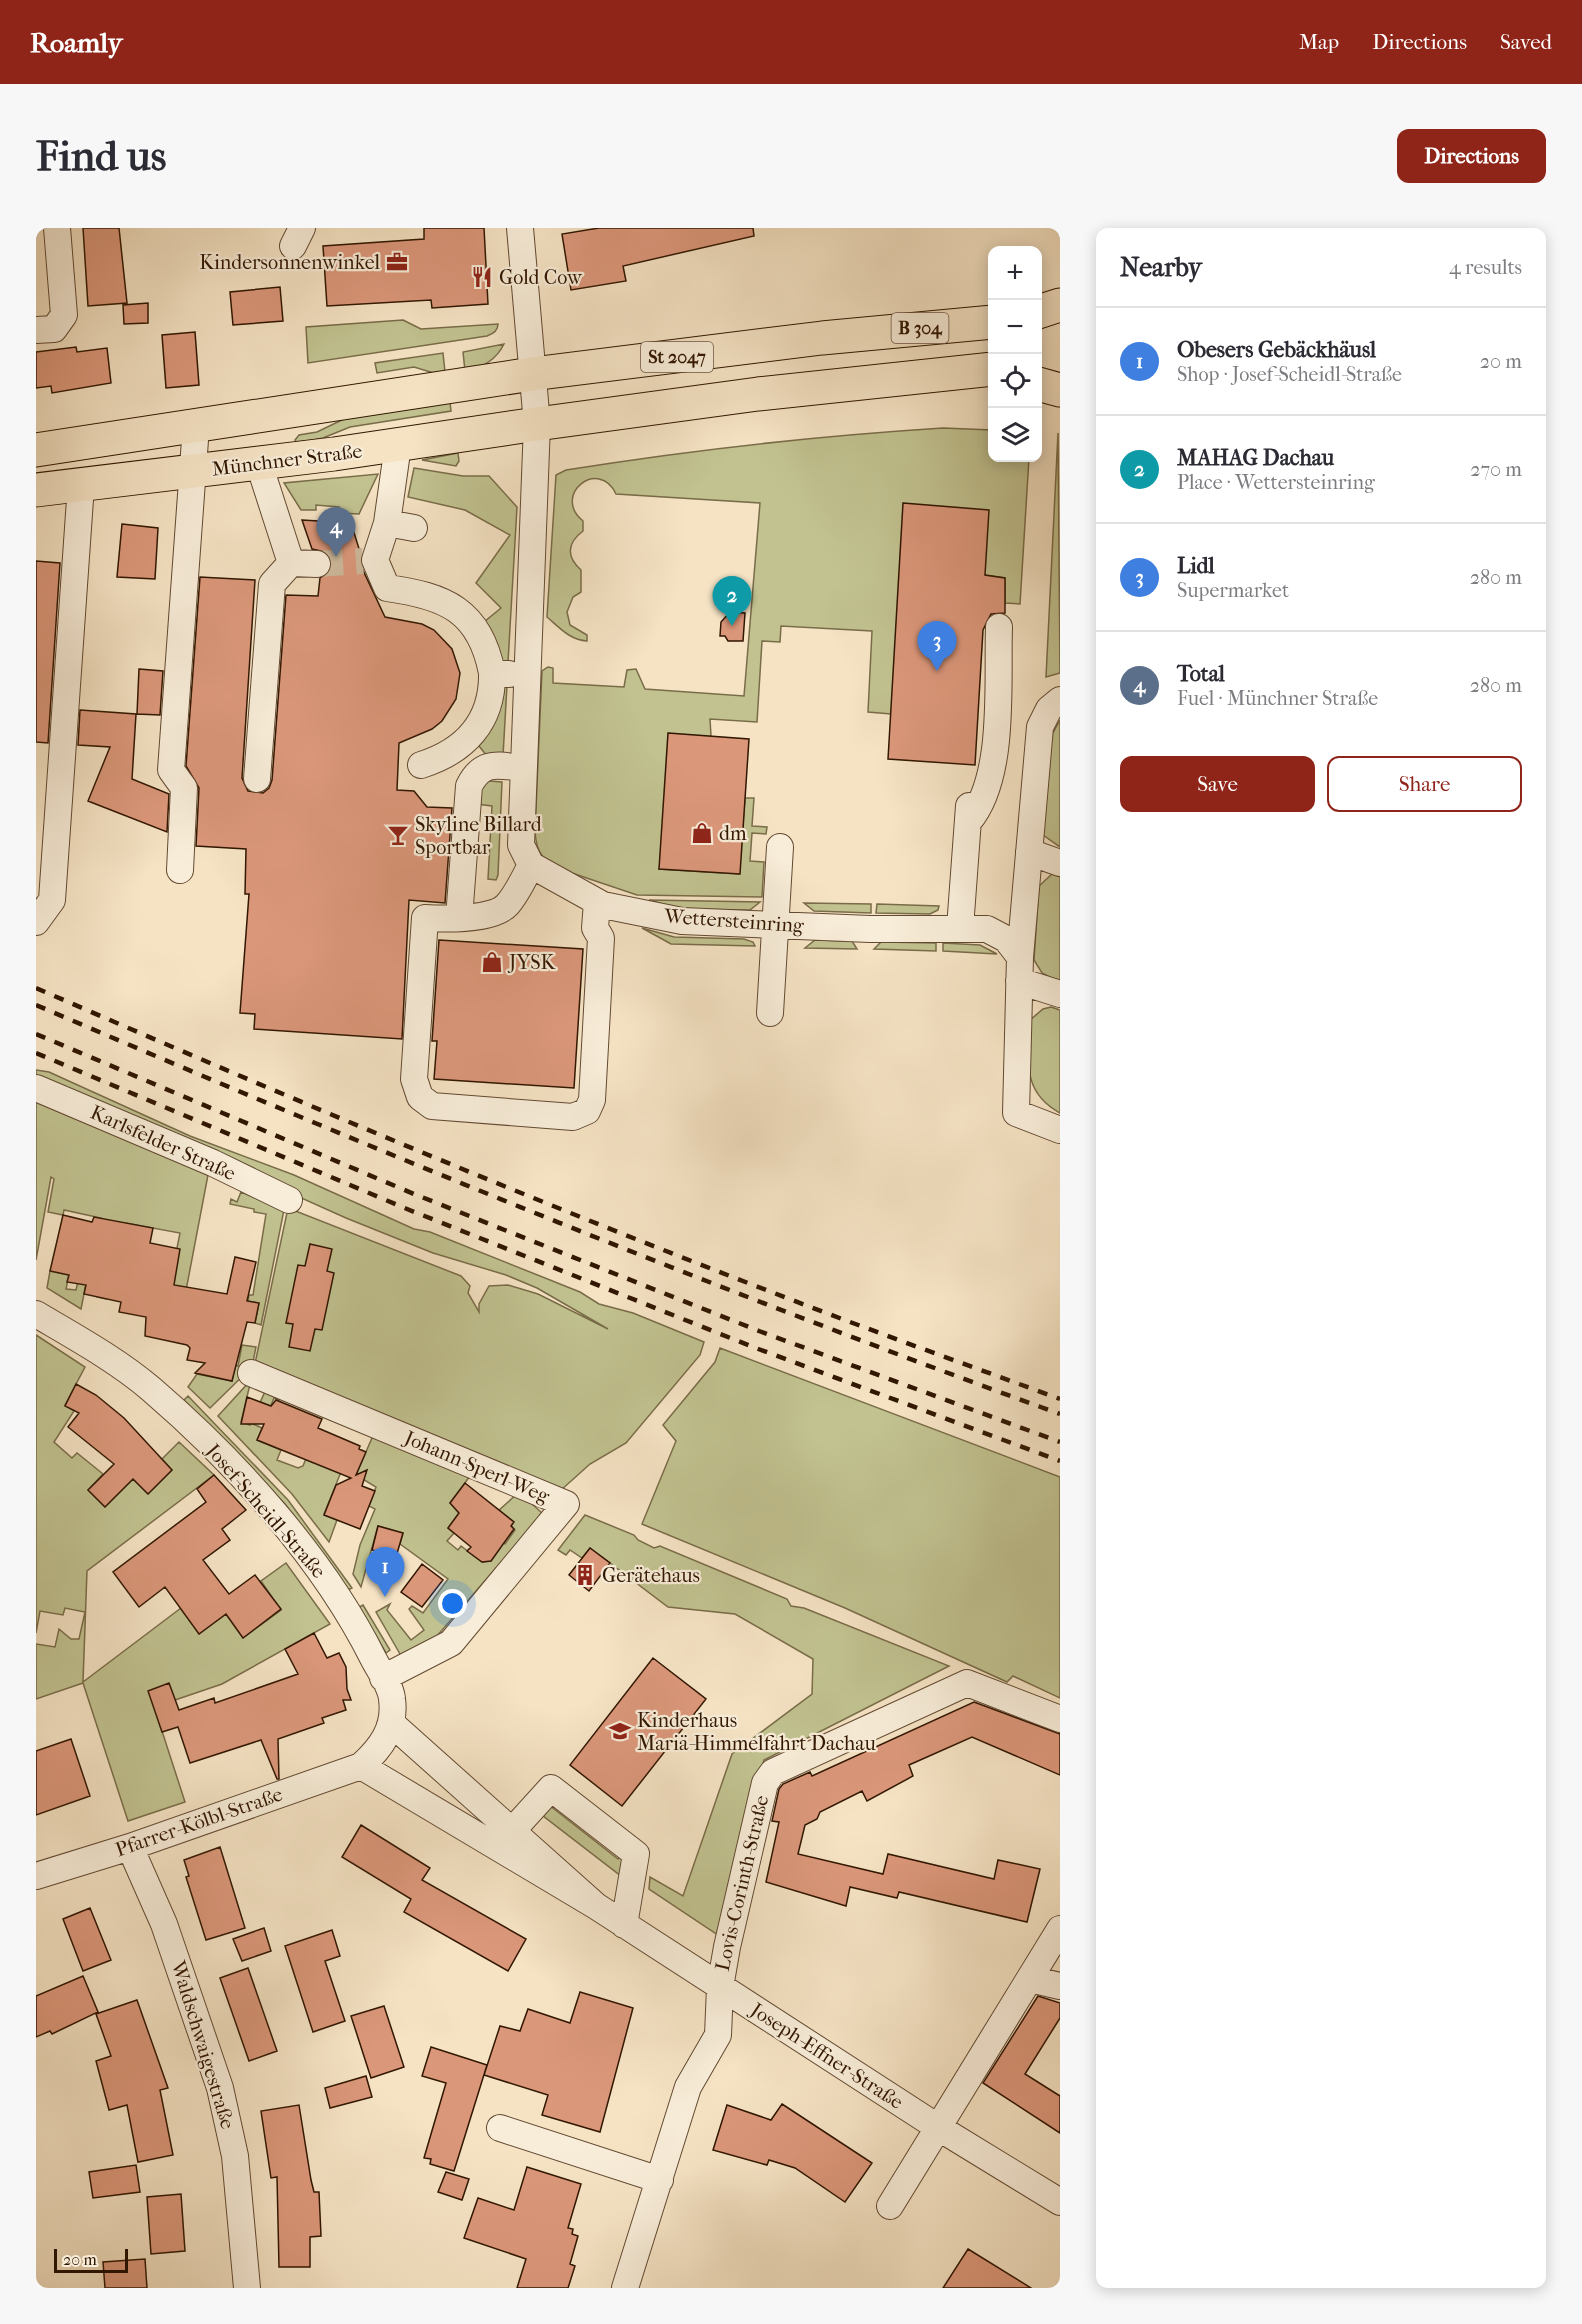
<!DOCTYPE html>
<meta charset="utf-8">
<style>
:root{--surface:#fff;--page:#f7f7f7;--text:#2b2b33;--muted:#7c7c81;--line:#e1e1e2;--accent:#8f2418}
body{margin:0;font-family:"IM FELL French Canon",serif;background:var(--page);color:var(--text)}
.controls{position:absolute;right:18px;top:18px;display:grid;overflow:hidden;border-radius:12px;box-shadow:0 3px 15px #0003}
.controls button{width:54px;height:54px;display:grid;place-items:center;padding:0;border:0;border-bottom:2px solid var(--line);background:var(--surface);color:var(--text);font:30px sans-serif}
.scale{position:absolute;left:18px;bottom:15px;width:74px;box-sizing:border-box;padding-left:6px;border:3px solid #311600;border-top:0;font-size:16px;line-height:21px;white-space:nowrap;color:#311600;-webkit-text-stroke:4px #f8edd9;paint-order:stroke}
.you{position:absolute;left:417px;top:1376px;width:21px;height:21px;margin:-15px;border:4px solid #fff;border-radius:50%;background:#1a73e8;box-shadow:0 0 0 9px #1a73e833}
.badge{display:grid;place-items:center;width:39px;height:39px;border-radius:50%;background:var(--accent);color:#fff;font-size:20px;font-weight:700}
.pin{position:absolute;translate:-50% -50px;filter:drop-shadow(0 2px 3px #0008)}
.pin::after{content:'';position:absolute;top:32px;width:21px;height:18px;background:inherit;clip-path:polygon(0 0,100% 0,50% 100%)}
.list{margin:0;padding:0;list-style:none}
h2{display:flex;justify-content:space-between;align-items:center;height:78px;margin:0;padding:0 24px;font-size:26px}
h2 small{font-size:20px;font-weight:400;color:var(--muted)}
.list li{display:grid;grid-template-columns:39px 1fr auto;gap:18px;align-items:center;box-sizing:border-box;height:108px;padding:0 24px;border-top:2px solid var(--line)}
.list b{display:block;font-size:22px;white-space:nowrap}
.list p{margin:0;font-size:20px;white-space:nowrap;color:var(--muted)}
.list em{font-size:20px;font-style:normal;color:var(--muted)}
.actions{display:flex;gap:12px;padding:18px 24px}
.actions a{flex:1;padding:14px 0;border:2px solid var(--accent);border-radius:12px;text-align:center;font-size:21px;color:var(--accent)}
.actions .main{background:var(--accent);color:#fff}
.icon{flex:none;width:33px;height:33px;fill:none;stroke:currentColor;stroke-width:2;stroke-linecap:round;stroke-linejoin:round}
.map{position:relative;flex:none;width:1024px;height:2060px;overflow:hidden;border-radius:12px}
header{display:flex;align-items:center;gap:36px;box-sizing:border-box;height:84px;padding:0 30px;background:var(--accent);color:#fff}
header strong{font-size:28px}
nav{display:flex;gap:33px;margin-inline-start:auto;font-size:21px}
.intro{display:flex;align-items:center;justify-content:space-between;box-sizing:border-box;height:144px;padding:0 36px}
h1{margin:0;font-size:42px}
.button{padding:15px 27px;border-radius:12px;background:var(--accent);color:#fff;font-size:21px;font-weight:700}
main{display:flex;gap:36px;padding:0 36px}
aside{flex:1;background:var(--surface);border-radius:12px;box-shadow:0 3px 15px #0003}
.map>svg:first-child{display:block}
.green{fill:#c1c290;stroke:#796c48;stroke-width:1.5}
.building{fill:#db977a;stroke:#311600;stroke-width:1.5}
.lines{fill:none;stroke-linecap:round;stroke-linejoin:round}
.minor-tunnel{stroke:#ceba9d;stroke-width:26;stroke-dasharray:26 13;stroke-linecap:butt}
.minor-casing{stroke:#624931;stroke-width:28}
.major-casing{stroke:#311600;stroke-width:35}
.highway-casing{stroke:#311600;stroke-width:35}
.minor{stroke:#f8edd9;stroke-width:26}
.major{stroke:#f5e3c4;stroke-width:33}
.highway{stroke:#f5e3c4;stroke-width:33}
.rail{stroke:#311600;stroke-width:4.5;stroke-dasharray:10 10;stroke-linecap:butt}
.labels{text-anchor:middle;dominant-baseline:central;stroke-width:4.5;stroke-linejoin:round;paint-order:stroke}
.shield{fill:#f8edd9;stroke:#6d5641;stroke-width:1.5}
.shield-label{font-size:18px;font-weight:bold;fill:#311600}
.poi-label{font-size:20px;fill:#311600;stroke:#f8edd9;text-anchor:start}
.street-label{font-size:20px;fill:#311600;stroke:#f8edd9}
</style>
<header>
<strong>Roamly</strong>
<nav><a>Map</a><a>Directions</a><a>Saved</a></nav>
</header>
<div class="intro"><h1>Find us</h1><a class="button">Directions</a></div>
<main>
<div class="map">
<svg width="1024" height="2060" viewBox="0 0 1024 2060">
<rect width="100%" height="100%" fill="#f5e3c4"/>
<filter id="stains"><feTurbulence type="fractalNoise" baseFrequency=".00333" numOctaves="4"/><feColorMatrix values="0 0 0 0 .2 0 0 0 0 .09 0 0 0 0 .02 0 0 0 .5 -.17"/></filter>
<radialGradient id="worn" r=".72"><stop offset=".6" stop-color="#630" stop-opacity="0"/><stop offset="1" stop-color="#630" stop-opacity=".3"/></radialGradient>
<path class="green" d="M367,92L385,101L462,96C462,103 457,106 451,108L272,135L270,99Z
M468,116C460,132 447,140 429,143L427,124Z
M407,125L409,144L401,146L378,139L341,145L339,135Z
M414,174L415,183L314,199L287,210L261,215L259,212L263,207L281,204L310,190Z
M907,200L956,202L957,230H993L984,376L969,375V350L949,347L855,486L832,484L836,403L745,398L744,414L726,413L721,494L674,491L675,508L623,641L703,646L709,570H718L716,598L731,599L730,606L716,605L714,633L728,634L726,669L601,667L518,639C504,629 500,620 499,603L506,443L512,439L517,440V455L588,459L591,442L600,441L609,461L708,468L724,275L580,266C563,229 515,267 547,293V303C531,315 530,329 545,342V364L537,369L531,384L534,397L551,407V413C534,412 524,400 511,389L520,247L530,242C655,222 781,208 907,200Z
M1022,205L1024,445L1010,449Z
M422,225L423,233L420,238L386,232Z
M378,240L427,248H453L481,279L472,434H465L448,394L465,380L440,355L474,307L429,282L372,269Z
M342,246L323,286L303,285V279L280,277V282H265L248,255Z
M464,457H471L467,528H451L443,518Z
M1024,492V619L1007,607L1013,512Z
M453,553L466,554L462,647L460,652L452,651L456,578L440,576V557Z
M1016,646H1024V754L1006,745L998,732L1003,658Z
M613,672L724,674L714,682L644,681Z
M768,675L835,676V685L778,683Z
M841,676L903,678L902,682L894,686L840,685Z
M606,700L638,709L708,711L717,714L719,718L635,716Z
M779,712L816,713L821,721L769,720Z
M845,714L900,715V723L838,721Z
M907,715L944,717L961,726L907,723Z
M1015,779L1024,782V885C984,863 993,831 994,792L1007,781Z
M0,842L13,844L154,908L258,947L378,1001L394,1004L544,1064L563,1076L597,1085L668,1114L664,1127L590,1215L554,1236L524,1263L218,1140L252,980L425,1048L434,1058L432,1065L443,1084V1076L453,1058L472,1057L502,1066L572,1101L501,1060L470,1047L397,1025L310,990L0,851Z
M0,872L172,947L144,1094L127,1090L144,1005L90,995L71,1071L61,1069L70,1032L63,999L65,990L28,982L27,987L12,984L18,951L15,949L0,1032Z
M205,964L248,982L225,1097L219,1095L223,1075L212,1073L213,1067H217L230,986L218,984V981L194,976L195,971L201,974Z
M14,1043L33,1047L30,1061L40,1062L43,1049L51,1051L45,1081L11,1060Z
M0,1107L49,1139L29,1177L38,1183L18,1214L36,1230L41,1225L67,1246L52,1262L69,1279L97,1251L112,1266L136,1242L126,1231L143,1214L178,1247L51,1343L47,1454L145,1380L163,1406L190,1386L207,1410L245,1382L225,1353L250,1335L294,1396L186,1456L139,1472L133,1456L113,1463L149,1574L92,1593L47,1455L0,1471V1416L19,1419L23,1401L35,1411H43L49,1384L29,1380L27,1387L4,1383L0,1405Z
M206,1117L220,1119L216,1139L174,1180L152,1159L161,1146L196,1153L198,1143L190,1135L202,1138Z
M684,1120L1024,1249V1470L977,1448L971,1454L809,1380L606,1296L640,1213L627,1197L679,1134Z
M215,1152L205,1194L214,1197L231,1159L246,1165L243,1172L238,1170L233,1182L217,1196L226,1200L221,1212L245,1222L241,1232L262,1240L267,1238L275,1218L305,1244L288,1286L301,1292L293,1314L256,1266L182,1188Z
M152,1168L252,1272L316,1360L312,1362L249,1276L148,1172Z
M339,1203L437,1244L414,1275L423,1285L412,1300L418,1305L411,1313L422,1322L425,1318L446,1334L455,1333L464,1320V1312L469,1316L479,1302L462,1283L483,1264L507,1286L394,1416L373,1429L364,1426L340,1384L354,1376L351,1382L375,1412L388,1402L373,1381L376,1378L387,1385L412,1351L364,1316L367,1305L342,1298L325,1359L317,1346L324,1317L339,1281L333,1278L340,1259L320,1247Z
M549,1287L598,1307L602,1312L618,1320L624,1318L751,1371L755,1378L768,1380L913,1438L728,1532L685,1709L613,1661L614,1649L647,1668L696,1526L776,1466L777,1431L699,1386L632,1379L554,1320L546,1330L534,1322L530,1327L522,1322Z
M327,1377L354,1422L350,1425L323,1379Z
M521,1573L517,1580L582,1631L587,1625L594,1630L585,1648L502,1584Z"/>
<path class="building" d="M47,0H83L91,75L52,78Z
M388,0H448L452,76L396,80L395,72L291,78L287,18L388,11Z
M563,0H717L718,8L587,38L590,53L535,62L526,6Z
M244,59L247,93L197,97L194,64Z
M112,75V95L88,96L87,77Z
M159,104L163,157L130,160L126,107Z
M40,119L41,124L71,120L75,155L16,165L15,158L0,160V124Z
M867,275L953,282L949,347L969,350V385L955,386L947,402L939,537L852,531Z
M266,292L315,295L325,327V338L349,389L386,396L398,402L416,421L424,445L420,471L406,493L396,501L363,515L361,562L378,563L391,579L416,580L409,675L373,672L366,811L218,801L219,786L204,785L213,666H209L210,621L160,618L163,560L150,538L164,349L219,352L206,550L212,563L227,565L233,560L236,552L250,367L282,368L284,350L293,344L296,337L289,324L276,321Z
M86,296L122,300L119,351L81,349Z
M0,333L24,335L12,515L0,514Z
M694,384L709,385L707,413H692L689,408H684L685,394Z
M103,441L127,443L124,487L101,486Z
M44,482L100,486L96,551L133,566L131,604L52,573L74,519L42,517Z
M632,505L713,511L704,646L623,641Z
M403,712L547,721L538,860L398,851L401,813H396Z
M27,987L56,994L58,989L117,1000L114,1015L144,1021L138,1057L191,1066L199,1029L220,1034L211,1073L223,1075L219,1095L211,1094L196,1153L159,1145L169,1135L151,1132L154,1120L151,1117L109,1108L110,1089L83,1084L85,1074L48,1066L50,1057L31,1054L33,1047L14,1043Z
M274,1016L296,1021L291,1043L298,1045L286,1102L279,1101L274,1123L253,1119L257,1096L250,1095L262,1037L269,1038Z
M40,1156L60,1167L88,1190L136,1242L112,1266L97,1251L69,1279L52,1262L78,1236L32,1199L43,1185L29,1178Z
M211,1169L235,1178L240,1172L286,1191L282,1200L324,1218L323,1221L330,1224L320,1247L331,1242L326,1258L339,1263L324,1301L288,1287L300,1257L315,1250L221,1212L228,1196H205Z
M178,1247L210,1282L186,1301L194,1312L167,1332L193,1366L219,1347L245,1381L207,1410L190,1386L163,1406L129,1359L103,1379L77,1344L170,1274L161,1261Z
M429,1255L478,1294L475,1298L478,1301L455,1333L446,1334L431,1323L435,1319L412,1300L423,1285L414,1275Z
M342,1298L367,1305L360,1329L336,1322Z
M554,1320L574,1335L553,1363L533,1347Z
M386,1336L407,1352L386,1379L365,1364Z
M278,1405L291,1430L303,1425L310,1439L311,1461L315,1472H307L310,1482L286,1490L288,1495L242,1511L243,1551H241L225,1512L154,1535L142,1499L126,1504L112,1463L133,1455L143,1482L178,1470L179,1475L262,1446L249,1421Z
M617,1430L670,1471L586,1578L534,1537Z
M938,1474L1024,1506V1547L936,1509L873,1537L877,1548L831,1573L826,1563L784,1584L781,1591L769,1597L762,1626L847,1646L852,1626L958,1651L962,1632L1004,1641L991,1694L863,1664L861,1670L814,1659L810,1678L730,1654L743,1594L736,1593L743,1561L747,1556L774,1544L776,1548Z
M35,1511L54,1568L0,1587V1523Z
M325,1597L394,1640L386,1652L490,1711L472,1743L368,1684L375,1671L306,1629Z
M184,1619L209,1700L170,1712L150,1649L153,1648L148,1632Z
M54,1680L75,1732L47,1743L27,1691Z
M228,1700L235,1723L206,1733L197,1711Z
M296,1702L304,1728L289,1733L309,1793L277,1804L249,1718Z
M212,1740L241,1823L213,1833L184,1750Z
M47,1748L62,1784L16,1806L14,1803L0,1809V1768Z
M544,1764L597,1780L564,1904L506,1887L512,1867L448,1847L464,1798L484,1803L492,1781L534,1795Z
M1002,1768L1024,1775V1790L989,1846L1024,1868V1905L947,1855Z
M101,1772L132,1860L124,1862L137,1927L102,1934L91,1877L73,1882L60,1833L75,1828L60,1786Z
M348,1778L368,1839L335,1850L315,1788Z
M395,1819L451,1837L418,1943L394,1936L395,1931L388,1930L410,1855L386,1848Z
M330,1848L336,1869L294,1880L289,1860Z
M746,1876L836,1935L809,1974L759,1940L733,1932L731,1937L677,1922L691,1877L735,1892Z
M263,1877L275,1952L278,1964H283L285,2008L274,2009V2039H243L241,1949L235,1950L225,1883Z
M100,1937L104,1964L57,1970L53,1944Z
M491,1939L545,1956L532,2000L537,2001L536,2006L542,2008L534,2036L539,2038L532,2060H481L490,2031L428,2010L442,1970L478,1982Z
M410,1944L433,1951L426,1972L402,1964Z
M145,1966L149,2023L115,2026L111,1969Z
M932,2021L995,2060H907Z
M109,2031L111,2060H69L67,2034Z"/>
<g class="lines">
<path class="minor-tunnel" d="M281,336L327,333"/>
<defs>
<path id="minor" d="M484,0L501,196L485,617L495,637L567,677L646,693L834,701H951L970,711L984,729L980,885L1024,902
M257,18L266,0
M0,102L18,101L28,87L21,0
M362,217L351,295L339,332L351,360C409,368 444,382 456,445
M351,295L378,300
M255,335L281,336
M385,537C429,523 457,494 456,445L473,446
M221,551L236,356L255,335L223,236
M933,593C970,549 961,454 963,399
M993,624L1024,635
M495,637C488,650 481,666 471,677C457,692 408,691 389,690L378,851L384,869L396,878L537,889L551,883L556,872L565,710L559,700L561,674
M144,642L148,560L135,542L160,198
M423,690L433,558C446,532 461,537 486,540
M0,694L16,672L45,257
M924,700L933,578
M984,729L1004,499L1013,481L1024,472
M983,753L1024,766
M734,785L744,619
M0,860L177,935L253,972
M0,1086C39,1109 81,1132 115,1161C200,1234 287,1330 337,1430C343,1442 355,1458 356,1471C360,1500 345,1520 325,1538L94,1619L0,1648
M215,1145L530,1276L415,1415L347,1450
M325,1538L560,1678L355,1495
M475,1604L515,1560L600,1626L588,1697
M94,1619L128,1696L184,1860L199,1928L211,2060
M560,1678L903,1900L1024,1974
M994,1751L1024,1758
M464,1900L624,1952
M854,1978L1024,1701
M589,2060L652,1859L682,1807L684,1759L691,1719L729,1555L737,1544L931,1455L1024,1491"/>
<path id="major" d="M0,222L496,146
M0,262L298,226L501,196"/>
<path id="highway" d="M1002,84L1024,77
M496,146L786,110L957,94
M1002,156L1024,162
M501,196L722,166L957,141"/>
</defs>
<use href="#minor" class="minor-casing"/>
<use href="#major" class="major-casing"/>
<use href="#highway" class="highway-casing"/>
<use href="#minor" class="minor"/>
<use href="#major" class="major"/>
<use href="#highway" class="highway"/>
<path class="rail" d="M0,760C244,866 490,970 738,1065C833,1102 929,1136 1024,1171
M0,777C338,922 678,1061 1024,1186
M0,806L378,966L723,1103L1024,1214
M0,825L371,981L717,1119L1024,1233"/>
</g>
<defs>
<symbol id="office-bare" viewBox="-9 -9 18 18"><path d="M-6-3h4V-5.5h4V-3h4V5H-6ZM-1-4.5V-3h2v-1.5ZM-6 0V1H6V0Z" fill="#8f2418" stroke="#f8edd9" stroke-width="2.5" paint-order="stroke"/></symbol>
<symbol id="restaurant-bare" viewBox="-9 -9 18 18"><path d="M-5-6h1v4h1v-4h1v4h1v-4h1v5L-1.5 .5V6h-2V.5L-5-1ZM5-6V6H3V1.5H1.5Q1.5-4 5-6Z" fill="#8f2418" stroke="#f8edd9" stroke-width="2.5" paint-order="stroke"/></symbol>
<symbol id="shop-bare" viewBox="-9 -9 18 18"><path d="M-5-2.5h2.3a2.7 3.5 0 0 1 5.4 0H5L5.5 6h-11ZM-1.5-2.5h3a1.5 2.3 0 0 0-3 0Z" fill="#8f2418" stroke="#f8edd9" stroke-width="2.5" paint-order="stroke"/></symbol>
<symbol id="bar-bare" viewBox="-9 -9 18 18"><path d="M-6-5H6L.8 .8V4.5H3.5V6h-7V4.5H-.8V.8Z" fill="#8f2418" stroke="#f8edd9" stroke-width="2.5" paint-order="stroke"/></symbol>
<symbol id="building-bare" viewBox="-9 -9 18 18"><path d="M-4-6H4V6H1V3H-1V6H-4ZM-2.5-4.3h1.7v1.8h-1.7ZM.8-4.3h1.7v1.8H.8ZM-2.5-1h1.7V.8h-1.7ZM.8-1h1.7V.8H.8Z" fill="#8f2418" stroke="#f8edd9" stroke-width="2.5" paint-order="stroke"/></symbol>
<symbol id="school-bare" viewBox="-9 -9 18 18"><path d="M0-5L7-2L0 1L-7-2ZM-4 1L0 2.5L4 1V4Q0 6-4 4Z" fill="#8f2418" stroke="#f8edd9" stroke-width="2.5" paint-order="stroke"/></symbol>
</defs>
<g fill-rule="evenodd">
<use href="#office-bare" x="346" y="19" width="30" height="30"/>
<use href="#restaurant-bare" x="431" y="34" width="30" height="30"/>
<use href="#shop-bare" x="651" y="590" width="30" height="30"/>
<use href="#bar-bare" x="347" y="592" width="30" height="30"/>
<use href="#shop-bare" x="441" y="719" width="30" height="30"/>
<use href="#building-bare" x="534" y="1332" width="30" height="30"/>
<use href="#school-bare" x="569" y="1488" width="30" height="30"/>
</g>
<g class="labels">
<g class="shield">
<rect x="855.5" y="85" width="57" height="30" rx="4.5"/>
<rect x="605" y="114" width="72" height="30" rx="4.5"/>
</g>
<g class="shield-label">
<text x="884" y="100">B 304</text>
<text x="641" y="129">St 2047</text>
</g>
<g class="poi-label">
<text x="344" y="34" text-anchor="end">Kindersonnenwinkel</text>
<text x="463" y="49">Gold Cow</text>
<text x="379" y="596">Skyline Billard<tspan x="379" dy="23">Sportbar</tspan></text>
<text x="683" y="605">dm</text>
<text x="473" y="734">JYSK</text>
<text x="566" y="1347">Gerätehaus</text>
<text x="601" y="1492">Kinderhaus<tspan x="601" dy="23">Mariä-Himmelfahrt Dachau</tspan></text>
</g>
<g class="street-label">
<text transform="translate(251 232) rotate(-7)">Münchner Straße</text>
<text transform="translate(698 693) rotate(4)">Wettersteinring</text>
<text transform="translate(127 915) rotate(24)">Karlsfelder Straße</text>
<text transform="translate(441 1239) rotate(23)">Johann-Sperl-Weg</text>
<text transform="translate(230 1283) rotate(49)">Josef-Scheidl-Straße</text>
<text transform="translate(163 1594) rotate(-19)">Pfarrer-Kölbl-Straße</text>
<text transform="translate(706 1655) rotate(-77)">Lovis-Corinth-Straße</text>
<text transform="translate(167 1817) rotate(73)">Waldschwaigestraße</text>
<text transform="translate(791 1828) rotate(33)">Joseph-Effner-Straße</text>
</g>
</g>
<rect width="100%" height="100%" filter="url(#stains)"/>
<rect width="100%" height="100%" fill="url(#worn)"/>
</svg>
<div class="controls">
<button>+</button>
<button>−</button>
<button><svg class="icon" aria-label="locate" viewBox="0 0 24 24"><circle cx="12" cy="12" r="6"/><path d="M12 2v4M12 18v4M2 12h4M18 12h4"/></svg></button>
<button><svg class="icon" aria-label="layers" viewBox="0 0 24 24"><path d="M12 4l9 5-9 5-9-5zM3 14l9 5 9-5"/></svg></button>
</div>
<div class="scale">20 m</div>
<div class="you"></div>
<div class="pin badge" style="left:349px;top:1369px;background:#3f7fe0">1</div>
<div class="pin badge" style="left:696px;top:398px;background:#0f9aa8">2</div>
<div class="pin badge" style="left:901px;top:443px;background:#3f7fe0">3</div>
<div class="pin badge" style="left:300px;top:329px;background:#5c6f8a">4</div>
</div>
<aside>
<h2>Nearby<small>4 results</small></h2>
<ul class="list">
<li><span class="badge" style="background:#3f7fe0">1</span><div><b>Obesers Gebäckhäusl</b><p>Shop · Josef-Scheidl-Straße</p></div><em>20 m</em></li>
<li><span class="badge" style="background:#0f9aa8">2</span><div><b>MAHAG Dachau</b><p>Place · Wettersteinring</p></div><em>270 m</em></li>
<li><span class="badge" style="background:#3f7fe0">3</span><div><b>Lidl</b><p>Supermarket</p></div><em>280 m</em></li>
<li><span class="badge" style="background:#5c6f8a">4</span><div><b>Total</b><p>Fuel · Münchner Straße</p></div><em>280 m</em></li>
</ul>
<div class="actions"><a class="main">Save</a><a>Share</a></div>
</aside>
</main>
